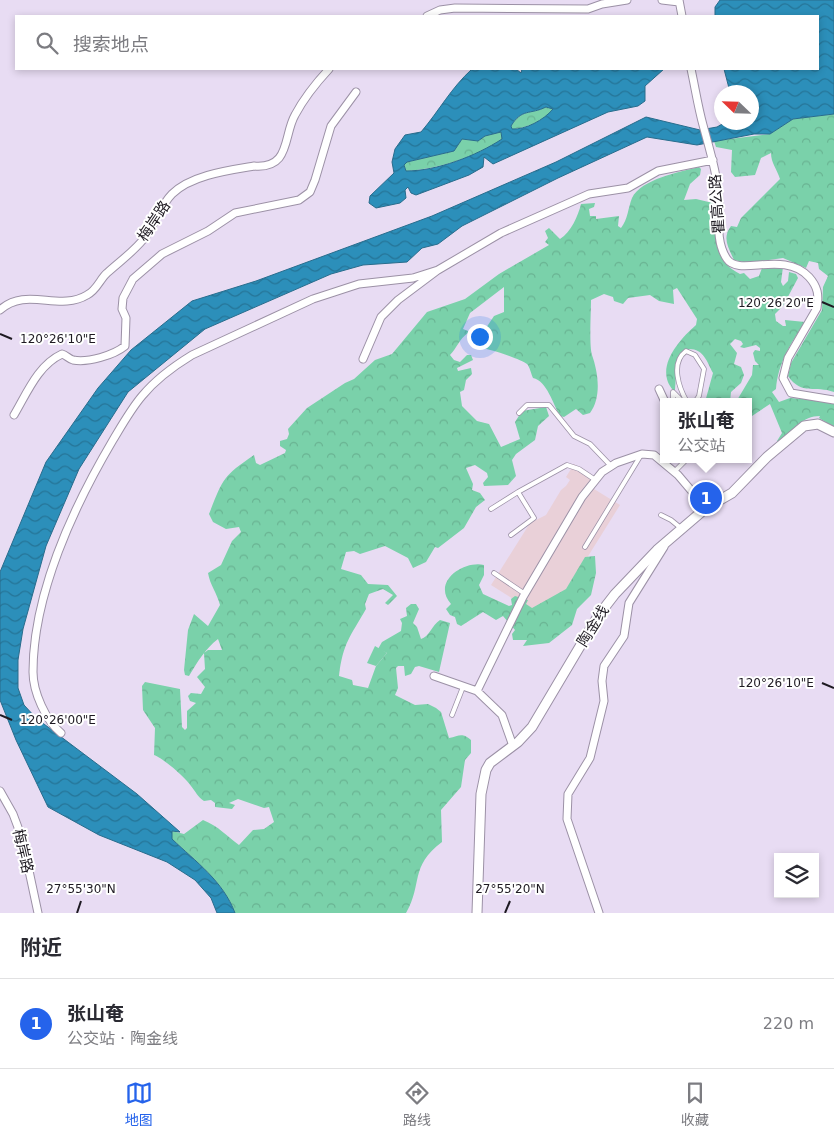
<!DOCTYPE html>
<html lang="zh">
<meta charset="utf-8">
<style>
:root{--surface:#fff;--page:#f7f7f7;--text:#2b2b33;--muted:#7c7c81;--line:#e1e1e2;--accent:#2563eb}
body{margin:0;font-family:"DejaVu Sans","Noto Sans SC",sans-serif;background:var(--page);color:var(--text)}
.controls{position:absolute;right:15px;bottom:15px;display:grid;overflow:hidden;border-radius:0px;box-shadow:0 2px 8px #0003}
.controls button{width:45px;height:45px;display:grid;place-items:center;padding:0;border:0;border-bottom:1px solid var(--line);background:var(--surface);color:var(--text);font:25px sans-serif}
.compass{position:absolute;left:714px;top:85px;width:45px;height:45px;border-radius:50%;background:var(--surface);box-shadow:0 2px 8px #0003;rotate:293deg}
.you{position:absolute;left:479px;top:336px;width:18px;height:18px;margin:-12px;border:4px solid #fff;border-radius:50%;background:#1a73e8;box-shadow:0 0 0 8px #1a73e833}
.badge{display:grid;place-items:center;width:32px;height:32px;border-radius:50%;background:var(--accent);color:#fff;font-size:16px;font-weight:700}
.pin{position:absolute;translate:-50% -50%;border:2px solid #fff;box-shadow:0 1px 5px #0006}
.popup{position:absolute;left:660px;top:398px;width:92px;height:65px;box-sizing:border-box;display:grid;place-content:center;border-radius:0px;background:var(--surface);filter:drop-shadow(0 1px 4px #0005);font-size:16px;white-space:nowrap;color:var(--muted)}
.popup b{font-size:19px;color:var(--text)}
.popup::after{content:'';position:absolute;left:50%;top:100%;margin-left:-10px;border:10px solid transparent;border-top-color:var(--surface)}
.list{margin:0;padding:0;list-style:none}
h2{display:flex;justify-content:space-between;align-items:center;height:65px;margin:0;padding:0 20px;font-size:21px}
h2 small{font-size:16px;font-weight:400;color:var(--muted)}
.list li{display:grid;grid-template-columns:32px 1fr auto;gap:15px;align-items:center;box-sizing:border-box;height:90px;padding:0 20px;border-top:1px solid var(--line)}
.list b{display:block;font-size:19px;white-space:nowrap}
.list p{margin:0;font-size:16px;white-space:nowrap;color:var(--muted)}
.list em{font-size:16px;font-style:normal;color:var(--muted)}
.icon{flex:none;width:28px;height:28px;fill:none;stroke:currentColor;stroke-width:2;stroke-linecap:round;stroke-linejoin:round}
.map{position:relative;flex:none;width:834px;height:913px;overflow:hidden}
.search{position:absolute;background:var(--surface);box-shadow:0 2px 8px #0003;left:15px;right:15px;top:15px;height:55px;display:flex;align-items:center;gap:12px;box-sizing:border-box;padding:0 18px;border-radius:0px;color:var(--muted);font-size:19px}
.sheet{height:155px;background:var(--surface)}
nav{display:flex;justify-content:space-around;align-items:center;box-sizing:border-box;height:70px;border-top:1px solid var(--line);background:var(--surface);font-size:14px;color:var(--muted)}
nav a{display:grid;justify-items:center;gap:2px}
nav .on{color:var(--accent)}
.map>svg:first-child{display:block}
.industrial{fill:#e9d0d8}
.green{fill:#7ad1aa}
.forest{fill:url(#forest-crowns)}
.water{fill:url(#water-waves);stroke:#286c8c;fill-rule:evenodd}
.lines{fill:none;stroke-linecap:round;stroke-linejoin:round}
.service-casing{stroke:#9c91a6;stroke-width:5.5}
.minor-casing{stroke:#9c91a6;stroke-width:9}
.tertiary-casing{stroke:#9c91a6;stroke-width:11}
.service{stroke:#fff;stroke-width:4}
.minor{stroke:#fff;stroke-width:7}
.tertiary{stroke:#fff;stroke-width:9}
.ticks{fill:none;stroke:#1e1a22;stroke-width:2}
.labels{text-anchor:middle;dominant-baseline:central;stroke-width:4;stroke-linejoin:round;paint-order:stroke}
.street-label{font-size:15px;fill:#1e1a22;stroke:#fff}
.ticks-label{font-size:12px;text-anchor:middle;fill:#1e1a22;stroke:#fff;stroke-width:4;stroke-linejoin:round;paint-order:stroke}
</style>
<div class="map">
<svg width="834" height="913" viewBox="0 0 834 913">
<defs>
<pattern id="forest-crowns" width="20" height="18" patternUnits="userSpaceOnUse" patternTransform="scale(1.25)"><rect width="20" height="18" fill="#7ad1aa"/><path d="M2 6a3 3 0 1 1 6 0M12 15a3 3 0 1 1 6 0" fill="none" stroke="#69b392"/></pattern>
<pattern id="water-waves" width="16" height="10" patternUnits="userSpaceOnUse" patternTransform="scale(1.25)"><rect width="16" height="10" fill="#2c8fba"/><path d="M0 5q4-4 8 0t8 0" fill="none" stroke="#257497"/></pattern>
</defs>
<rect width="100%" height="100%" fill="#e8dcf3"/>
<path class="industrial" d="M574,464L599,480L594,489L620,505L567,590L532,611L491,585L530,523L546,515L561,490L566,486L570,480L566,477Z"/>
<path class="green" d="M375,646L387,653L376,666L367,663Z"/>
<path class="forest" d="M546,107L553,109C545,120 525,129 512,129L511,126C523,108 530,115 546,107Z
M834,114V392C815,385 802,396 788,376L791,363L822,310L823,287L828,276L819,269L818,263L809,261L806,268L783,258L748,263L734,260C728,247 722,238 731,226L737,227L741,218L780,179C777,169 771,163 771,153L761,158L755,175L735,177L731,172L732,150L716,147L714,141L770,134L793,119Z
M501,132L503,139C475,157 439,169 406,171L404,165L407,162L454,151L462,139L478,141L485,136Z
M699,167L701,169L700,175L690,184L684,200L696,199L713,203C720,232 708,258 740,274L744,273L750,279L759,276L762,268L783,267L781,282L783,286L788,281L789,272L796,274L798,278L783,306L775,314L776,321L783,326H786L785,320L805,322C791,343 778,363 776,389L772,392L779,402L790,398L828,401L834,404V427L819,418L820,416C803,416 792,430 781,441H777L782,433L770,404L749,418L748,402H736L752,375L753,365H759L755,361L753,353L755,350L760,351V348L756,345L744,348L740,347L743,344L741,341L735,339L730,344L737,353L734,364L741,367L744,375L741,383L731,392L730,402H705L713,373C707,362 704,349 689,349C674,365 677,370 675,390H673C654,368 679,340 696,325L697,319L677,288L673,290L674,304L659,301L650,295L628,298L623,304L614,301L613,297L604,294L591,300C591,312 589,345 592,355C598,372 602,397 590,413L583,415L576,409L564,417L560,416C553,404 547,381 533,378C531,374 530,367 527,364C521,359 482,346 475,347L474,340L487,334L486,328L494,316L504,312V287L470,313L463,329L468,331V333C459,339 457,348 450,355L454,360L460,362L467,355H471L473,360L457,368L458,371L471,368L472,374L466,380L464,390L460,392L462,406L477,421L489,424L501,447L520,439L515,422L522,411L546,407L549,416L538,426L535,440L516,454L512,460L516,476L508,485L484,486L483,483L488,477L487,473L475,465L466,468L473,484L472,490L480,493L485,500L476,507L464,528L438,548L435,547L426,562L413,568L408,558L385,546L360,554L354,551L346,552L341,569L361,575L368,584L388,585L397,596L388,605L385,603L393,595L383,589L369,594L365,604L366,609C350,637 343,643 339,676L352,680L353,685L368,688L376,666L387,653L378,649L382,642L401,631L402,623L400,619L407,616L406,608L411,604H416L419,609L413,623L417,627L421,639C429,637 432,625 440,620L450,623L439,672L419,666L415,667L411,674L405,676L404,666H398L396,668L398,688L395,695L415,705L428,704L436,708L441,712L449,738C459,736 462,732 471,740V753L465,760L461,787L441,810L442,842C409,867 423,884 406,913H235C223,881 196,862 172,839V831L184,834L203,820C220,827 225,835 239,845L253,830L264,829L274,822L269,807L264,808L238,799L229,803L235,805L232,809L215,807V803L211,800L204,801C197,796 196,792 191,786C186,778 163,758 154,755L155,728L143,710L142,686L145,682L180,689L182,727L185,730L187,728V711L196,703L190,701L188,696L191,693L201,694L205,687L197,677L205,669L204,653L208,650H222L218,639C205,649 198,661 189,676L185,675L184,670L188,630L194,614L208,626L220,605C217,593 210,585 208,573L221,565L232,541L241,532L239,527L226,529L213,522L209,514C223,479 222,477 254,455L256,463L260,465L285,453L286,450L280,446V441L287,439L289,434L288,429L307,408L345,383L354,379L375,360L392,354L427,312L465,299L499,274L549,245L545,242L548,238L545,231L549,228L560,239C571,232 578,216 581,204L595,203L594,207L589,209L590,216H596V219L619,216L618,226L621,228C628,219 628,208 632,198C641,179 680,172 699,167Z
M595,556L596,573L591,595L577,609L572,625L549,643L523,646L527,640H513L512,634L515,630L503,616L496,620L483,612L461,626L457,624L455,617L450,615L446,609L451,604C431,581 465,560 484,565V575L479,585L483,594L509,606L512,605L511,599L515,596L528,600L526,604L532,608L566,589L585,557Z"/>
<path class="water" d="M720,0H834V114L793,119L770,134H754L697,145L647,137L558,178L462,226L438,244L422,248L407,262L363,265L331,274L205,329L128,392L79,469L46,546L23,629L18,660V688L24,705L36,718L137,794L180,832L172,831V839C196,862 223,881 235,913H217L211,898L195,880L167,862L99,835L48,807L16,740L0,700V572L46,462L98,388L131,350L192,301L256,281L432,216L556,162L646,117L700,130L717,127L724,123L752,122V92H730L724,69H818V16H715V7Z
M472,69H516L521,73L522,69H664L645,86V101L638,106L608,112L493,164L484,157L483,167L469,175L416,195L411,193L408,187L405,190L406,198L400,203L376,208L369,203L370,196L394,173L392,162L395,149L405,135L421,132C439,111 451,88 472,69ZM546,107L553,109C544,120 525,130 512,129L511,126C522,108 530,115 546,107ZM501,132L502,139C476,156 437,171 406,171L404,165L407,162L454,151L462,139L478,141L485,136Z"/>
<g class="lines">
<defs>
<path id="service" d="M673,402V392L683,402
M687,402C679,388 670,363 686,351L695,355L704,369L699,396L695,402
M519,413L527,405H549L574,436L590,444L611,466
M674,472L687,459
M699,499L707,483L716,487
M491,509L518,492
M661,515L671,520L682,529
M511,535L534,518L518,492L567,465L579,469L594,479
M585,547L641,455
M494,573L525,594
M452,715L463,687"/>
<path id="minor" d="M662,0L679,2
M679,0L682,16
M427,16L440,10L455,8L588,9L602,4L627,0
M691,69C695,87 698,107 703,125C710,151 718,176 719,203C719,222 716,243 727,259C739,277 784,250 809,277C818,287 819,295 817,308L788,358L783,378L791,393L834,400
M0,310C26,286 59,312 87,295C97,290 100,279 107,273C120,261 136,250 146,236C155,223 161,205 172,194C191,175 230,170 254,166C291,169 283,136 295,115C304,98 316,83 329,69
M363,359L381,317L398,300L438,270L501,233L589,194L628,188L658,171L713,160
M659,389L665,402
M14,415C27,393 38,365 62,354C66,355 69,359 73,360C88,363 114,355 125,346L126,318L122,309L123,298L133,279L162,254L208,231L235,213L299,200L310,192L315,180L331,126L356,92
M434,676L477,691
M61,733C46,721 33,692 33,672C33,594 74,506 113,440C122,425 131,409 142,396C156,379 174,366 192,355L313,299L359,284L413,278L438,270
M513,746L502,715L477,691L523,597L582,497L602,472L616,463L642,454L654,455L678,475L706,508
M0,791L13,814L22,838L38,913
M599,913L567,819L568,794L590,758L604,701L602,681L604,666L624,636L629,603L664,547"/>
<path id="tertiary" d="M477,913L481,794L486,770L490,763L518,742L532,727L598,616L615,594L657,550L706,508L732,493L767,457L804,426L818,424L834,432"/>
</defs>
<use href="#service" class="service-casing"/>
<use href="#minor" class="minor-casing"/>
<use href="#tertiary" class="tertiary-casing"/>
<use href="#service" class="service"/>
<use href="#minor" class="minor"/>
<use href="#tertiary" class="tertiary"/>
</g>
<path class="ticks" d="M822,302L834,307M0,334L12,339M822,683L834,688M0,715L12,720M77,913L81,901M505,913L510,901"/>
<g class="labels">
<g class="street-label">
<text transform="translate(717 204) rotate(-94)">瞿高公路</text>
<text transform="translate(154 221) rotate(-56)">梅岸路</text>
<text transform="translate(593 626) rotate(-58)">陶金线</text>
<text transform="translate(23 851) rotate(77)">梅岸路</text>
</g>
</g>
<g class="ticks-label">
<text x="776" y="307">120°26'20"E</text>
<text x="58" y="343">120°26'10"E</text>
<text x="776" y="687">120°26'10"E</text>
<text x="58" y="724">120°26'00"E</text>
<text x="81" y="893">27°55'30"N</text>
<text x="510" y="893">27°55'20"N</text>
</g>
</svg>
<div class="controls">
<button><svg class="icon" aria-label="layers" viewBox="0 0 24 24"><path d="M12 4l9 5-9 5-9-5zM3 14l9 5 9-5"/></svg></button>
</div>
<svg class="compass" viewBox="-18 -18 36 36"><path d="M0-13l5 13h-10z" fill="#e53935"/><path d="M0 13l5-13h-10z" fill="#7c7c81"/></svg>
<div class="you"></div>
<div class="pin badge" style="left:706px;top:498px">1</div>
<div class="popup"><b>张山奄</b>公交站</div>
<div class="search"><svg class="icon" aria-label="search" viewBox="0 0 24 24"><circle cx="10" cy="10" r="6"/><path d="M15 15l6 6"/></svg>搜索地点</div>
</div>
<section class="sheet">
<h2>附近<small></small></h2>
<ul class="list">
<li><span class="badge">1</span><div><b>张山奄</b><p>公交站 · 陶金线</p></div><em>220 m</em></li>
</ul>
</section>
<nav>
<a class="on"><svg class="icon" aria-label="map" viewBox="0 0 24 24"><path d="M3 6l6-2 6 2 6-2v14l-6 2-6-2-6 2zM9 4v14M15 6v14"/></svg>地图</a>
<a><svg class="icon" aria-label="directions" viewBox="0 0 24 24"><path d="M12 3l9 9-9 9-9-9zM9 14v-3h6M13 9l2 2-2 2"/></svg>路线</a>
<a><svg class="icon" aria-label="saved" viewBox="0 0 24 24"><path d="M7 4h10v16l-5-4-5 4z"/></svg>收藏</a>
</nav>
